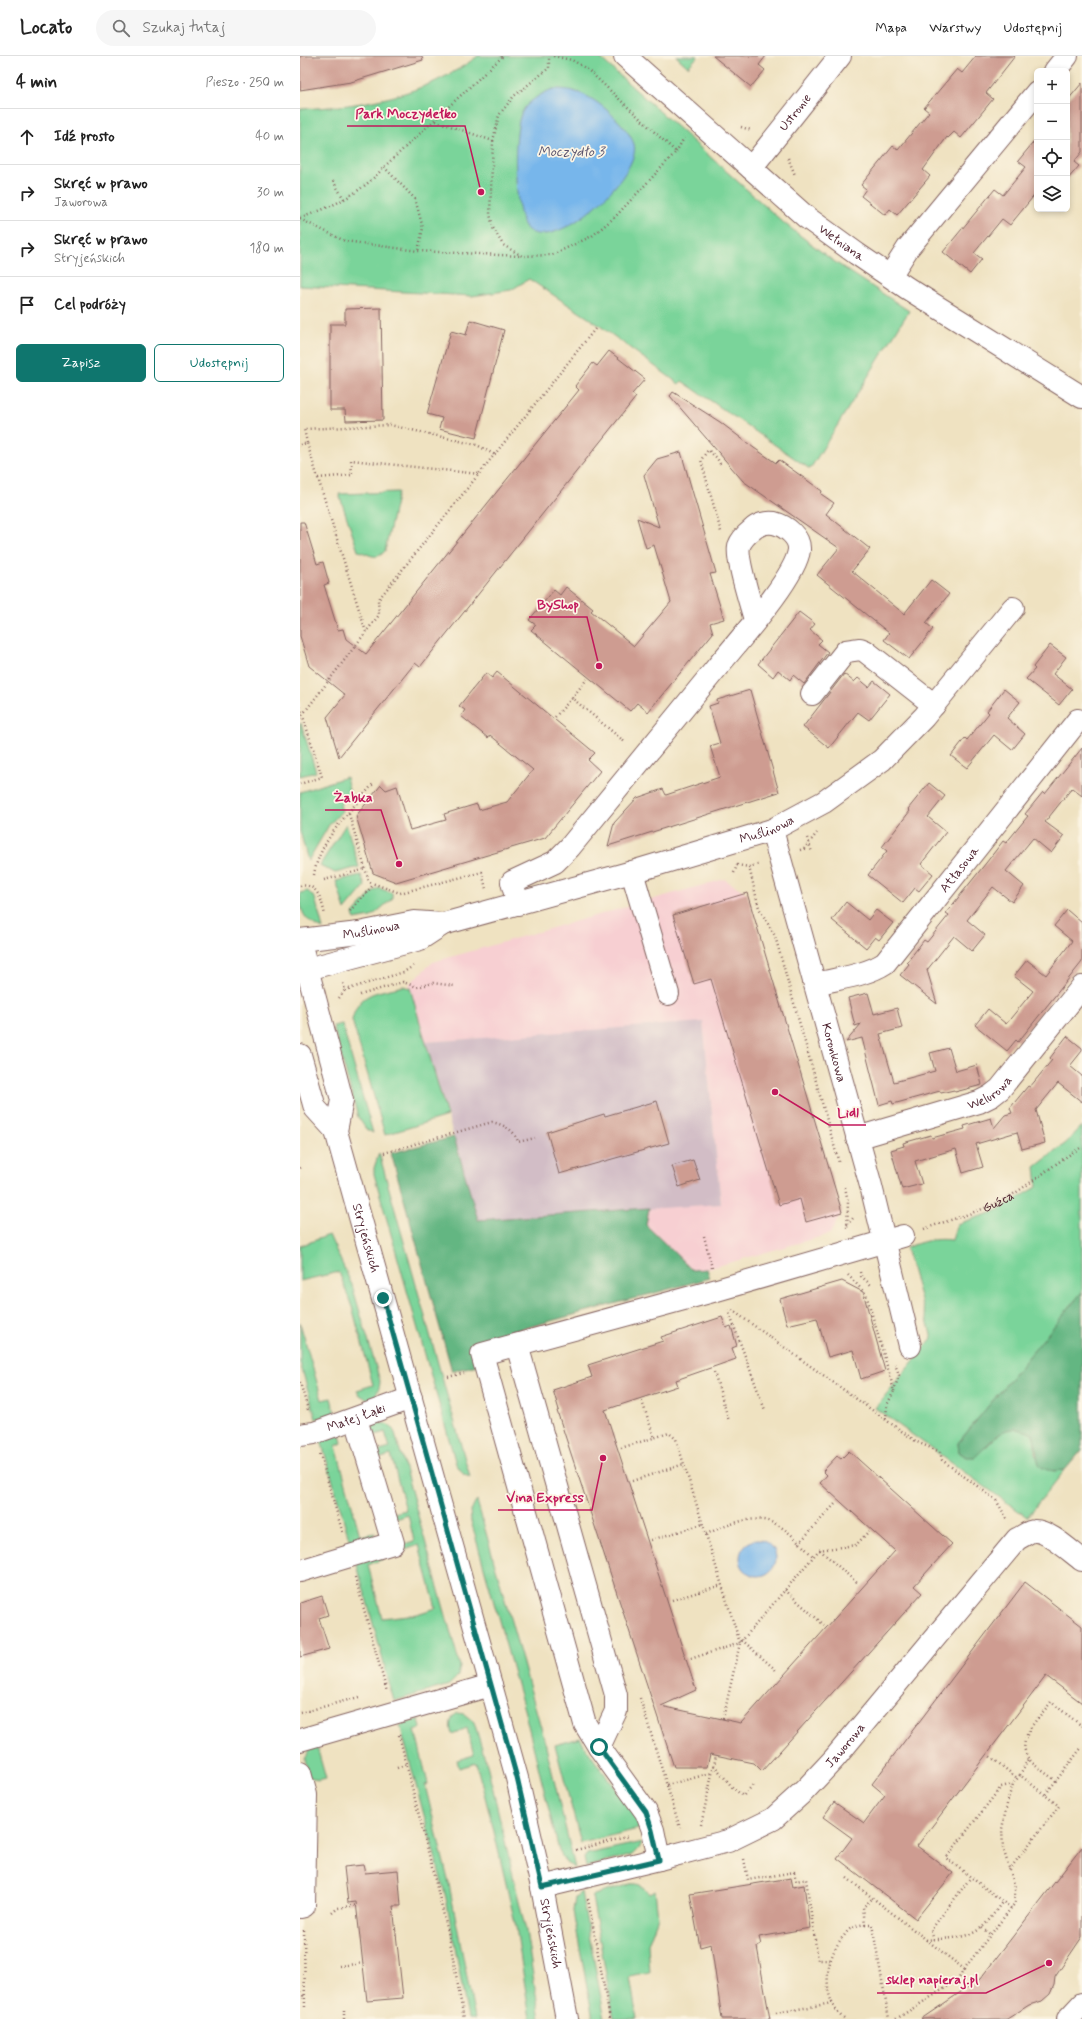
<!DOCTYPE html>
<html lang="pl">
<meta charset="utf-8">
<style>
:root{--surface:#fff;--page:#f6f6f6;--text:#222;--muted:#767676;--line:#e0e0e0;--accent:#0f766e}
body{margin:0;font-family:Mynerve,sans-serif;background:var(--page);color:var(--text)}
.controls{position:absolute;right:12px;top:12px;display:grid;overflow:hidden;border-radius:6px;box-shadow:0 2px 6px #0003}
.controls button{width:36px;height:36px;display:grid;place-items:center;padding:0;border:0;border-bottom:1px solid var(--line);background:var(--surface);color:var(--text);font:20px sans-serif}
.stop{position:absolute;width:12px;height:12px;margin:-9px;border:3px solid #0f766e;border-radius:50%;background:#fff}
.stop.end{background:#0f766e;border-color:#fff;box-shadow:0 1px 4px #0008}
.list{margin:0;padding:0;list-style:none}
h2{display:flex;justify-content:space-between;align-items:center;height:52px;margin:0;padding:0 16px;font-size:17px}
h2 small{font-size:13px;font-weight:400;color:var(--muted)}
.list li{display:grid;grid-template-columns:26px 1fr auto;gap:12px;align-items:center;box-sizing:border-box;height:56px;padding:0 16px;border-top:1px solid var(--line)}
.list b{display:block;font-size:15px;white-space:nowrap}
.list p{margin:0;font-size:13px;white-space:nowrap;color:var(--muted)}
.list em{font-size:13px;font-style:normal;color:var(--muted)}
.actions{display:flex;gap:8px;padding:12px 16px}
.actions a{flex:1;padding:9px 0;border:1px solid var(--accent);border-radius:6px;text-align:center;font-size:14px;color:var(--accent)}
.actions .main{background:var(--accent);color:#fff}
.icon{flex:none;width:22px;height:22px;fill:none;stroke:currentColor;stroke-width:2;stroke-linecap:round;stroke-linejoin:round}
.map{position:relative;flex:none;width:782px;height:1963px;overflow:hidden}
header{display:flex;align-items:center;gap:24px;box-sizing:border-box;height:56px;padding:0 20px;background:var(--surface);border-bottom:1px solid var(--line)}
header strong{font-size:19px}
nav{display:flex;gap:22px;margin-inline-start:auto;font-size:14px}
.search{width:280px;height:36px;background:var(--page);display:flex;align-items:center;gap:10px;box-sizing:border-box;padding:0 14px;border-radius:22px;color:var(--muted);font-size:15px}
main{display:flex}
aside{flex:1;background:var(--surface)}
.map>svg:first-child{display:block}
.built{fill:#f7cfd2}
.industrial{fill:#d2bdc6}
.green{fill:#7ad49a;stroke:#627a62}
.forest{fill:#63b682;stroke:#566a56}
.water{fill:#77b6eb;stroke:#606a8b}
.building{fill:#ce9c91}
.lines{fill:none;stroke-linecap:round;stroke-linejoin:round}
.minor-casing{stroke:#846360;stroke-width:24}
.path{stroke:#846360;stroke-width:2.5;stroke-dasharray:1 3;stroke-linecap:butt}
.minor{stroke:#fff;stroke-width:22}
.route{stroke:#0f766e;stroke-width:5}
.labels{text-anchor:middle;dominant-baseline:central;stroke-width:3.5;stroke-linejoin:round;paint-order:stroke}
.street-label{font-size:13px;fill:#4a1f2b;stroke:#fcf5e5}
.water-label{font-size:14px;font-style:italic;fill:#5a546e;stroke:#fcf5e5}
.leader{fill:none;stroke:#c2185b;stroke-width:1.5}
.callout-dot{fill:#c2185b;stroke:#fcf5e5;stroke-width:1.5}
.callout-label{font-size:14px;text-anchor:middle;font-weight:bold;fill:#c2185b;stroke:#fcf5e5;stroke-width:3.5;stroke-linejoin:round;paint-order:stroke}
</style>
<header>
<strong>Locato</strong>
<div class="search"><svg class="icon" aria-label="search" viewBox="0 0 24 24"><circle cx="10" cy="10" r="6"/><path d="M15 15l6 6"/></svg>Szukaj tutaj</div>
<nav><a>Mapa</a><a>Warstwy</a><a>Udostępnij</a></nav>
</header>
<main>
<aside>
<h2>4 min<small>Pieszo · 250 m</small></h2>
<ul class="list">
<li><svg class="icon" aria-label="ahead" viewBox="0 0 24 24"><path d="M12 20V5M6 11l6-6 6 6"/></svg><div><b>Idź prosto</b></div><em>40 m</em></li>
<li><svg class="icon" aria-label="right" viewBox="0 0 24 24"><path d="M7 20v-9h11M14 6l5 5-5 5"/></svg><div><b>Skręć w prawo</b><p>Jaworowa</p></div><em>30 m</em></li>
<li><svg class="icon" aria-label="right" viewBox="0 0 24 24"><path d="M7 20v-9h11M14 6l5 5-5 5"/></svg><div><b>Skręć w prawo</b><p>Stryjeńskich</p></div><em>180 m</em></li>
<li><svg class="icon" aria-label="arrive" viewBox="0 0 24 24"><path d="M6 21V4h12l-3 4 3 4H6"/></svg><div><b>Cel podróży</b></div></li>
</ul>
<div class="actions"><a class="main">Zapisz</a><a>Udostępnij</a></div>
</aside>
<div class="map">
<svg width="782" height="1963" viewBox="0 0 782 1963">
<rect width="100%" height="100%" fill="#fcf5e5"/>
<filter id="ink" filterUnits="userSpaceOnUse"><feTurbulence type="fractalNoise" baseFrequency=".025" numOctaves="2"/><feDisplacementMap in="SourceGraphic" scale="8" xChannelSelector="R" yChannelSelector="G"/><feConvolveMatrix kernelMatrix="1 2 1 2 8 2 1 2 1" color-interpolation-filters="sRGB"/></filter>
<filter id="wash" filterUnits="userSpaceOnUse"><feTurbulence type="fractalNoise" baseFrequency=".012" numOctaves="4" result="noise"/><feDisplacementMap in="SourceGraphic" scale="16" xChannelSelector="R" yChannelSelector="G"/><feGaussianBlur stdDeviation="0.9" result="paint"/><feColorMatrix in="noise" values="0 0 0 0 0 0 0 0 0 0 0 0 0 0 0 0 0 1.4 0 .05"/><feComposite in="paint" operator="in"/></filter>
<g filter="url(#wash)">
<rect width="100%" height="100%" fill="#efe2c1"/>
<path class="built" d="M424,823L447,837L542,1156L530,1178L407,1213L392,1214L346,1169L349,1152L421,1148L403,967L126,986L109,928L133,906Z"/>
<path class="industrial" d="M403,966L421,1148L178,1164L126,986Z"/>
<path class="green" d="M178,0H298L484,167L532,204L609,255L510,413L382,325L379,328L296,267L229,223L211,234L172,240L0,230V53C65,50 124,40 178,0Z
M376,0H398L388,11Z
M98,436L85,495C76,506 68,497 58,495L39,438Z
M1,667L16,716L0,720V668Z
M46,721L50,737L40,749L42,755L29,769L8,805L0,775V736Z
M46,768L59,811L35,817L20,809Z
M61,819L65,830L45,854L36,825Z
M79,832L92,837V843L71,861L55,864L53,858L73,836Z
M8,835L15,842L23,873C4,865 0,856 0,837Z
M103,930L110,932L147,1060L85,1079L52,964C59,935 77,937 103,930Z
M42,968L73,1077L66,1073L58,1061L33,970Z
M782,1070V1236L658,1387L659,1396L666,1401L686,1391L702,1375L712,1372L723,1373L733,1378L735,1385V1399L753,1415L765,1414L727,1461L575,1352L632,1282L606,1192C622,1185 635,1182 652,1184L657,1168L694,1156L737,1131L735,1111L766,1087Z
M79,1097L170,1421L164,1419L156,1408L74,1118V1112Z
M29,1179L52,1229L80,1325C80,1333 76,1341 68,1344L60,1339L57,1334L73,1329L53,1254L39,1216L0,1225V1190Z
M0,1267L22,1344L31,1342L35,1357L16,1363L0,1306Z
M77,1367C87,1367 91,1369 95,1377L160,1610L158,1620L149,1629L94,1645L56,1505L81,1497L83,1503L68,1509L82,1562L117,1558L136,1552L119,1489L102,1495L101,1489L114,1485L108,1459L96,1463L94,1457L106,1454L91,1399L78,1403L76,1396L90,1392L85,1376L72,1380V1371Z
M40,1379L42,1387L36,1390L60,1480L75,1477L73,1482L51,1490L21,1384Z
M177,1445L244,1682L275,1812L266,1807L259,1795L225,1657L171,1465L170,1454Z
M158,1657L164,1658L174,1666L188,1712L226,1875L240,1963H230L216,1871L192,1767L176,1707L159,1712L157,1704L174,1699L167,1672L152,1678C149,1670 150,1661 158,1657Z
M119,1663L121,1672L115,1674L128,1728L125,1729L149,1828L175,1963H168L146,1842L100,1669Z
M280,1682C298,1714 326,1740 342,1772L281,1787L255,1689Z
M17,1691L26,1723L18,1725L8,1720L4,1703L9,1694Z
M342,1786L339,1793L333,1799L286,1811L284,1802L287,1798Z
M330,1828C339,1827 343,1830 349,1838L355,1835L358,1861L348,1888L350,1917L330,1921L337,1963H314L292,1841L294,1839Z
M281,1836L305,1963H293L273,1855L275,1841Z"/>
<path class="forest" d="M154,1081L178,1164L349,1152L346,1169L392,1214L407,1213L410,1222L177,1285L171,1287L178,1309L152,1315L91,1097Z
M782,1236V1394L765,1414C729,1418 741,1402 733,1378C702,1364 696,1382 675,1401H666L659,1396L658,1387Z"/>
<path class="water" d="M253,33C275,32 292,41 308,55C317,63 330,76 334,88C343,117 253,202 226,172C214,158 212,74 222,56C228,45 242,37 253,33Z
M440 1502a18 18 0 1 1 36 0a18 18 0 1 1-36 0Z"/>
<g id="blocks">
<path class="building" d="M0,0H122L123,4L51,26L0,34Z
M413,0H466L459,9L465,14L451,31Z
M676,0H715L686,37L693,43L661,82L654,76L648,82L647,81L623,114L630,120L597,159L590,153L585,159L561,140L566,133L561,129L593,90L598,94L629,56L624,52L657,13L662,17Z
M782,27V96L774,106L779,110L767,124V45Z
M737,82V136L710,169L702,163L674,197L682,203L670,218L643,196L695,133L703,139L726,111L718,105Z
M81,252L83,364L46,365L45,354H30V268H45V253Z
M170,264L204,274L176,382L139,373L142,362L127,358L151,275L166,279Z
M309,295L345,323L332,338L336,341L120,611L115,607L39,701L27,661L45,639L9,610L0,580V466H4L17,508L23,506L29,527L24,529L38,574L43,573L46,583L66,598L279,334L275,330L293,307L297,310Z
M373,336L420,366L454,392L476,407L479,404L522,435L521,438L534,447L526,458L570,493L552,515L604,558L631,524L649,538L626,567L633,573L609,603L584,584L589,577L517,519L539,492L443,425L370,340Z
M381,396L416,517L410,518L424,563L410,567L413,577L348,656L337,647L330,655L231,574L236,569L229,564L254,534L260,539L266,531L293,553L291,555L334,590L371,546L354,489L346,492L337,462L359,471L344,419L357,403Z
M499,556L515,568L510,574L522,584L518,588L528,596L504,628L493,619L490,624L478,614L473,621L458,608Z
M750,589L766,601L753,618L772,633L759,649L726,623L735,613L733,611Z
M197,616L295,697L288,704L300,715L245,782L96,826L73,817L56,760L81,729L86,734L97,730L110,774L146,764L144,758L177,748L179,754L207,746L233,714L190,679L188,682L161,660L165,654L159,650L186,617L192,622Z
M544,618L554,626L558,622L569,631L574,625L590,638L569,664L558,656L529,692L503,671Z
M704,633L720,646L707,662L725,678L712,694L694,679L667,712L651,700L665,682L667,684L689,657L687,655Z
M450,634L479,736L308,790L314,767L337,742L363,733L366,739L420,721L410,690L420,687L409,650L418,647L417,644Z
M782,692V740L772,732L745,766L764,780L751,797L733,782L706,815L724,830L712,846L693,831L667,864L685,879L672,895L654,880L627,914L637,948L600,919L609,908L607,906L624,884L627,886L649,859L646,857L686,807L703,785L706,787L728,760L725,758L743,736L745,738Z
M629,727L645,740L628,761L646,776L621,808L633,818L619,835L615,832L603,847L568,819L587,795L582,791L610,755L608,753Z
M447,837L542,1156L506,1166L500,1143L479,1149L411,923L394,928L373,859Z
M546,846L568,864L576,854L593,867L579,884L575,881L566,892L532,864Z
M767,854L782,867V906L718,986L716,984L707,995L675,969L688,953L706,968L733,935L714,920L727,904L746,919L772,885L754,870Z
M568,937L574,958L597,952L602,972L580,978L594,1026L635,1015L630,997L649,992L656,1015L677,1009L682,1029L655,1036L654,1034L641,1037L640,1035L593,1048L592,1045L579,1049L562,982L546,986L561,968L555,970L548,942Z
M767,980L782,992V995L770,1010L782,1020V1046L758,1027L736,1054L745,1087L722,1093L717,1076L676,1088L683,1111L663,1117L656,1093L615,1105L622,1128L602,1133L591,1094L604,1090L603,1087L631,1079L632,1082L665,1073L664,1070L691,1062L694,1072L705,1059L712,1057L710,1052L728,1030L730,1031L752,1004L750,1002Z
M357,1045L369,1087L259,1118L247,1076L304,1058L305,1060Z
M393,1104L400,1124L379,1131L372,1110Z
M542,1225L563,1236L585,1315L561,1323L553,1294L528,1301L517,1262L487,1269L480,1243Z
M422,1261L426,1272L431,1270L437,1290L432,1292L436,1303L376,1324L378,1330L305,1354L396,1634L361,1650L441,1667L595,1495L520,1427L527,1419L523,1415L537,1400L541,1403L549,1395L652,1488L614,1530L622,1537L462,1715L454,1707L410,1698L407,1711H374L257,1355L259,1354L253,1334L292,1321L288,1309L363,1285L361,1281Z
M725,1526L782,1570V1647L746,1620L617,1790L653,1817L616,1863L537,1802L552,1782L523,1761L534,1746L564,1767L585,1739L572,1728Z
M22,1540L28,1559L19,1562L29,1593L0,1601V1547Z
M782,1791V1881L755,1921L754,1929L750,1938L742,1945L729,1949L707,1963H621L680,1923Z
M63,1809L65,1817L98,1814L101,1850H93L103,1942L67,1945L56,1846L48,1847L44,1811Z
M491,1822L493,1831L504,1829L510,1872L459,1881L461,1889L457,1891L470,1963H422L411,1888L400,1891L390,1838Z"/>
</g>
</g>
<g filter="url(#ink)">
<use href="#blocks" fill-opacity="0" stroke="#846360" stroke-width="1"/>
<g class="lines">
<defs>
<g id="minor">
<path id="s2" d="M325,0L506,161L557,198L607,232L782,341"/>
<path d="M755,15L767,0"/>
<path id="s3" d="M451,112L540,0"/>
<path d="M590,220L608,192L737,36"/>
<path d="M512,638L546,595L560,593L565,595L634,649"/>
<path id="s4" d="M472,774L571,1130L610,1290"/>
<path d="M332,816L368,938"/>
<path d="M218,848L212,826L255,806L270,791C318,732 366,673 414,615C433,591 496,522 499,494C500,481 486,470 474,467C467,466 458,468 452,474C447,478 441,484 439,490C436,503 451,549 455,564"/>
<path id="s5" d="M0,884L59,877L114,866L143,868"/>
<path id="s6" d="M0,886L42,1044L36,1075L217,1722L242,1831L267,1963"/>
<path id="s7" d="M0,915L120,883L143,868L332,816L472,774L524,746L582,704L624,661L713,552"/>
<path id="s8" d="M516,928C538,922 565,920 585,907L778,664"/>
<path d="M0,999L15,1052L36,1075"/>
<path id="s9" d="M557,1082L679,1046L691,1040L700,1033L782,931"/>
<path d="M217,1289L316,1639V1655L299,1691"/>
<path id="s10" d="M0,1379L14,1377L111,1342"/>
<path d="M0,1515L93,1487L56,1363"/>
<path d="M0,1684L191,1629"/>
<path d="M0,1717L6,1739L4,1850L0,1851"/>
<path d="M359,1803L353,1774L346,1756L299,1691L285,1668L182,1298L417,1234L603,1180"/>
<path id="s11" d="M242,1831L359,1803L428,1785L473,1763L505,1734L534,1703L717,1483C722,1481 729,1475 734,1475C748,1474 771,1496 782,1504"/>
<path d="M768,1963L782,1948"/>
</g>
</defs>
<use href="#minor" class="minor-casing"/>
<g class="path">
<path d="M136,65L193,85L190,158L193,172L203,189L222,200L252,199L292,180L315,161L376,96L287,13L272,4L253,0"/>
<path d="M441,71L451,74"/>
<path d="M193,85L199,59L214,40L249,12V0"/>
<path d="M376,96L384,82"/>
<path d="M488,102L495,119"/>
<path d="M84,111L115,143L123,172L118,195"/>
<path d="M33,125L44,143"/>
<path d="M0,162C32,151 62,137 84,111L203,0"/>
<path d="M0,163L45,185L118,195L221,200"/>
<path d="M7,387L4,373L90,369L177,389L195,399"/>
<path d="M0,389L7,387L66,576L79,559L78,544L295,273"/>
<path d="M420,408L417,402L408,394L401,404L421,476"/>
<path d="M18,422L52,419L51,404L179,418"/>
<path d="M272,642L287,623"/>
<path d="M0,651L22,721L0,728"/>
<path d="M255,661L272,642L326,687"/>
<path d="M0,662L66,576"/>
<path d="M49,758L69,826L100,837L182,816L186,833"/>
<path d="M507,782L512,796"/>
<path d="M500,794L504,793L517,777"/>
<path d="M437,809L449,811L459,808"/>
<path d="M449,811L459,852L475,880L539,1107"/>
<path d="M434,817L437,809"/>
<path d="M14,819C19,784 51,755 73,728"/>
<path d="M24,824L66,813"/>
<path d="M0,830C18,826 22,846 25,859"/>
<path d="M50,855L74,828"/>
<path d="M45,934L104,916L113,910"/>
<path d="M60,939L103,926L117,931L133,927L155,930"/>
<path d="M39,942L45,934L43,927"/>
<path d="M84,1097L192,1066C204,1069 214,1073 218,1086L235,1082"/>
<path d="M0,1112L1,1111"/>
<path d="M545,1131L548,1146L547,1173"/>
<path d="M547,1169L554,1161"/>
<path id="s1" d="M624,1173C649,1164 679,1156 703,1144C731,1129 754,1107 782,1091"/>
<path d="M404,1180L412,1212"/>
<path d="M560,1216L561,1220L571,1229"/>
<path d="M548,1219L566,1238L590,1320L594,1335L587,1349L586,1364"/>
<path d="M428,1254L465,1354"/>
<path d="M432,1254L593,1369L617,1386L640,1396L642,1404L696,1444L707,1463"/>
<path d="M414,1316L429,1365"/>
<path d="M148,1321L164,1317"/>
<path d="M0,1326L8,1354"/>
<path d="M594,1335L599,1319L595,1308"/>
<path d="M342,1345L354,1381"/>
<path d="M321,1392L369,1377L376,1383L440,1587L390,1603"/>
<path d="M20,1398L43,1478"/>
<path d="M332,1425L384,1408"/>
<path d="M406,1478C428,1469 456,1455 479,1470C492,1477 503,1491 514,1501"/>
<path d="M351,1484L403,1468"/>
<path d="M499,1487L535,1448"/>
<path d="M520,1494L557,1527"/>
<path d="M55,1521L87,1636"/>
<path d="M485,1534L524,1569"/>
<path d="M372,1544L422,1529"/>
<path d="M442,1584L477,1615"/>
<path d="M340,1642L380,1772"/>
<path d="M0,1657L59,1641"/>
<path d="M423,1663L440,1587L519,1494L556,1489L569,1475"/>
<path d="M99,1679L149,1880L164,1963"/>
<path d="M687,1698L717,1722"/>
<path d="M414,1709L433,1732L443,1740L453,1729"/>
<path d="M97,1712L107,1708"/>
<path d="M720,1719L728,1703"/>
<path d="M756,1725C748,1718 735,1711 729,1703C714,1683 740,1661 751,1646L782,1670"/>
<path d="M367,1729L412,1717"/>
<path d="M401,1769L416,1700"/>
<path d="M276,1794L330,1780"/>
<path d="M444,1803L448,1824L494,1816L496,1825L506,1823L518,1904H530"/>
<path d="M709,1814L759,1750L745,1739L782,1691"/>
<path d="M547,1822L664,1913L715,1847V1831L703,1792L702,1773L708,1743L713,1728L720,1719L745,1739"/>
<path d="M288,1843L310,1963"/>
<path d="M711,1852L646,1802L701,1731L713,1728"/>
<path d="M32,1857L38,1852L57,1849"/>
<path d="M565,1868H572L589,1963"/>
<path d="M682,1872L691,1879"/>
<path d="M4,1874L5,1953"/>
<path d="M634,1883L631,1874L671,1821"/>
<path d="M626,1884C644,1882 666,1884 681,1872C689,1866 696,1854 703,1845"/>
<path d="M39,1910L63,1907"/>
<path d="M0,1937L5,1940"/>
<path d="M476,1957L532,1947"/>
<path d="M44,1963V1952"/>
<path d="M544,1963C521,1943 524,1905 542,1882C545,1879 547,1875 550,1873C555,1870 560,1869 565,1868L563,1851L573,1842"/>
<path d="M596,1963L658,1924L664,1913"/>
</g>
<use href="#minor" class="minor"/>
</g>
</g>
<g class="lines" filter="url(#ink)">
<path class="route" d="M83,1242L217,1722L242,1831L359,1804L352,1774L346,1756L299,1691"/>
</g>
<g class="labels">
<g class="street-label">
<text stroke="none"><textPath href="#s3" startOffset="71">Ustronie</textPath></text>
<text stroke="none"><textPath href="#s2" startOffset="286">Wełniana</textPath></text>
<text stroke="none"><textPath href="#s7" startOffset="489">Muślinowa</textPath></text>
<text stroke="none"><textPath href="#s8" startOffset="192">Atłasowa</textPath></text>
<text stroke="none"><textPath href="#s5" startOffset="72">Muślinowa</textPath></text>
<text stroke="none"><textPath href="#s4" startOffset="231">Koronkowa</textPath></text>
<text stroke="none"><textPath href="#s9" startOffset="141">Welurowa</textPath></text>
<text stroke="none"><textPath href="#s1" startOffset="79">Guźca</textPath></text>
<text stroke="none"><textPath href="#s6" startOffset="306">Stryjeńskich</textPath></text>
<text stroke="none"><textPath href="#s10" startOffset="59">Małej Łąki</textPath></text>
<text stroke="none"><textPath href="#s11" startOffset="345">Jaworowa</textPath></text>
<text stroke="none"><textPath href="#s6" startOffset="1026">Stryjeńskich</textPath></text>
</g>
<g class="water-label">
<text x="271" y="96">Moczydło 3</text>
</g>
</g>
<path class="leader" d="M181 136L165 70H47M299 610L287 561H229M99 808L81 754H25M475 1036L529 1069H566M303 1402L292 1454H198M749 1907L686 1937H577"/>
<g class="callout-dot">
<circle cx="181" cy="136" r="4"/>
<circle cx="299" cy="610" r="4"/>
<circle cx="99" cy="808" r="4"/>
<circle cx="475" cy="1036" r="4"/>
<circle cx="303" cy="1402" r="4"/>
<circle cx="749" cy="1907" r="4"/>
</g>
<g class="callout-label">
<text x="106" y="62">Park Moczydełko</text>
<text x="258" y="553">ByShop</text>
<text x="53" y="746">Żabka</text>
<text x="548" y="1061">Lidl</text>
<text x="245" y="1446">Vina Express</text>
<text x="632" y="1928">sklep napieraj.pl</text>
</g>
</svg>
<div class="controls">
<button>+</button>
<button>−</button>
<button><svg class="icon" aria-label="locate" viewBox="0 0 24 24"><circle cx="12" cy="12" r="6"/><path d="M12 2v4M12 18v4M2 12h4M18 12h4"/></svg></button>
<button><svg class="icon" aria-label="layers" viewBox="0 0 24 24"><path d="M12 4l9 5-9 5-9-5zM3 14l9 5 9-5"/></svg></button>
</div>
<div class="stop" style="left:299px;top:1691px"></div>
<div class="stop end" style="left:83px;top:1242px"></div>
</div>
</main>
